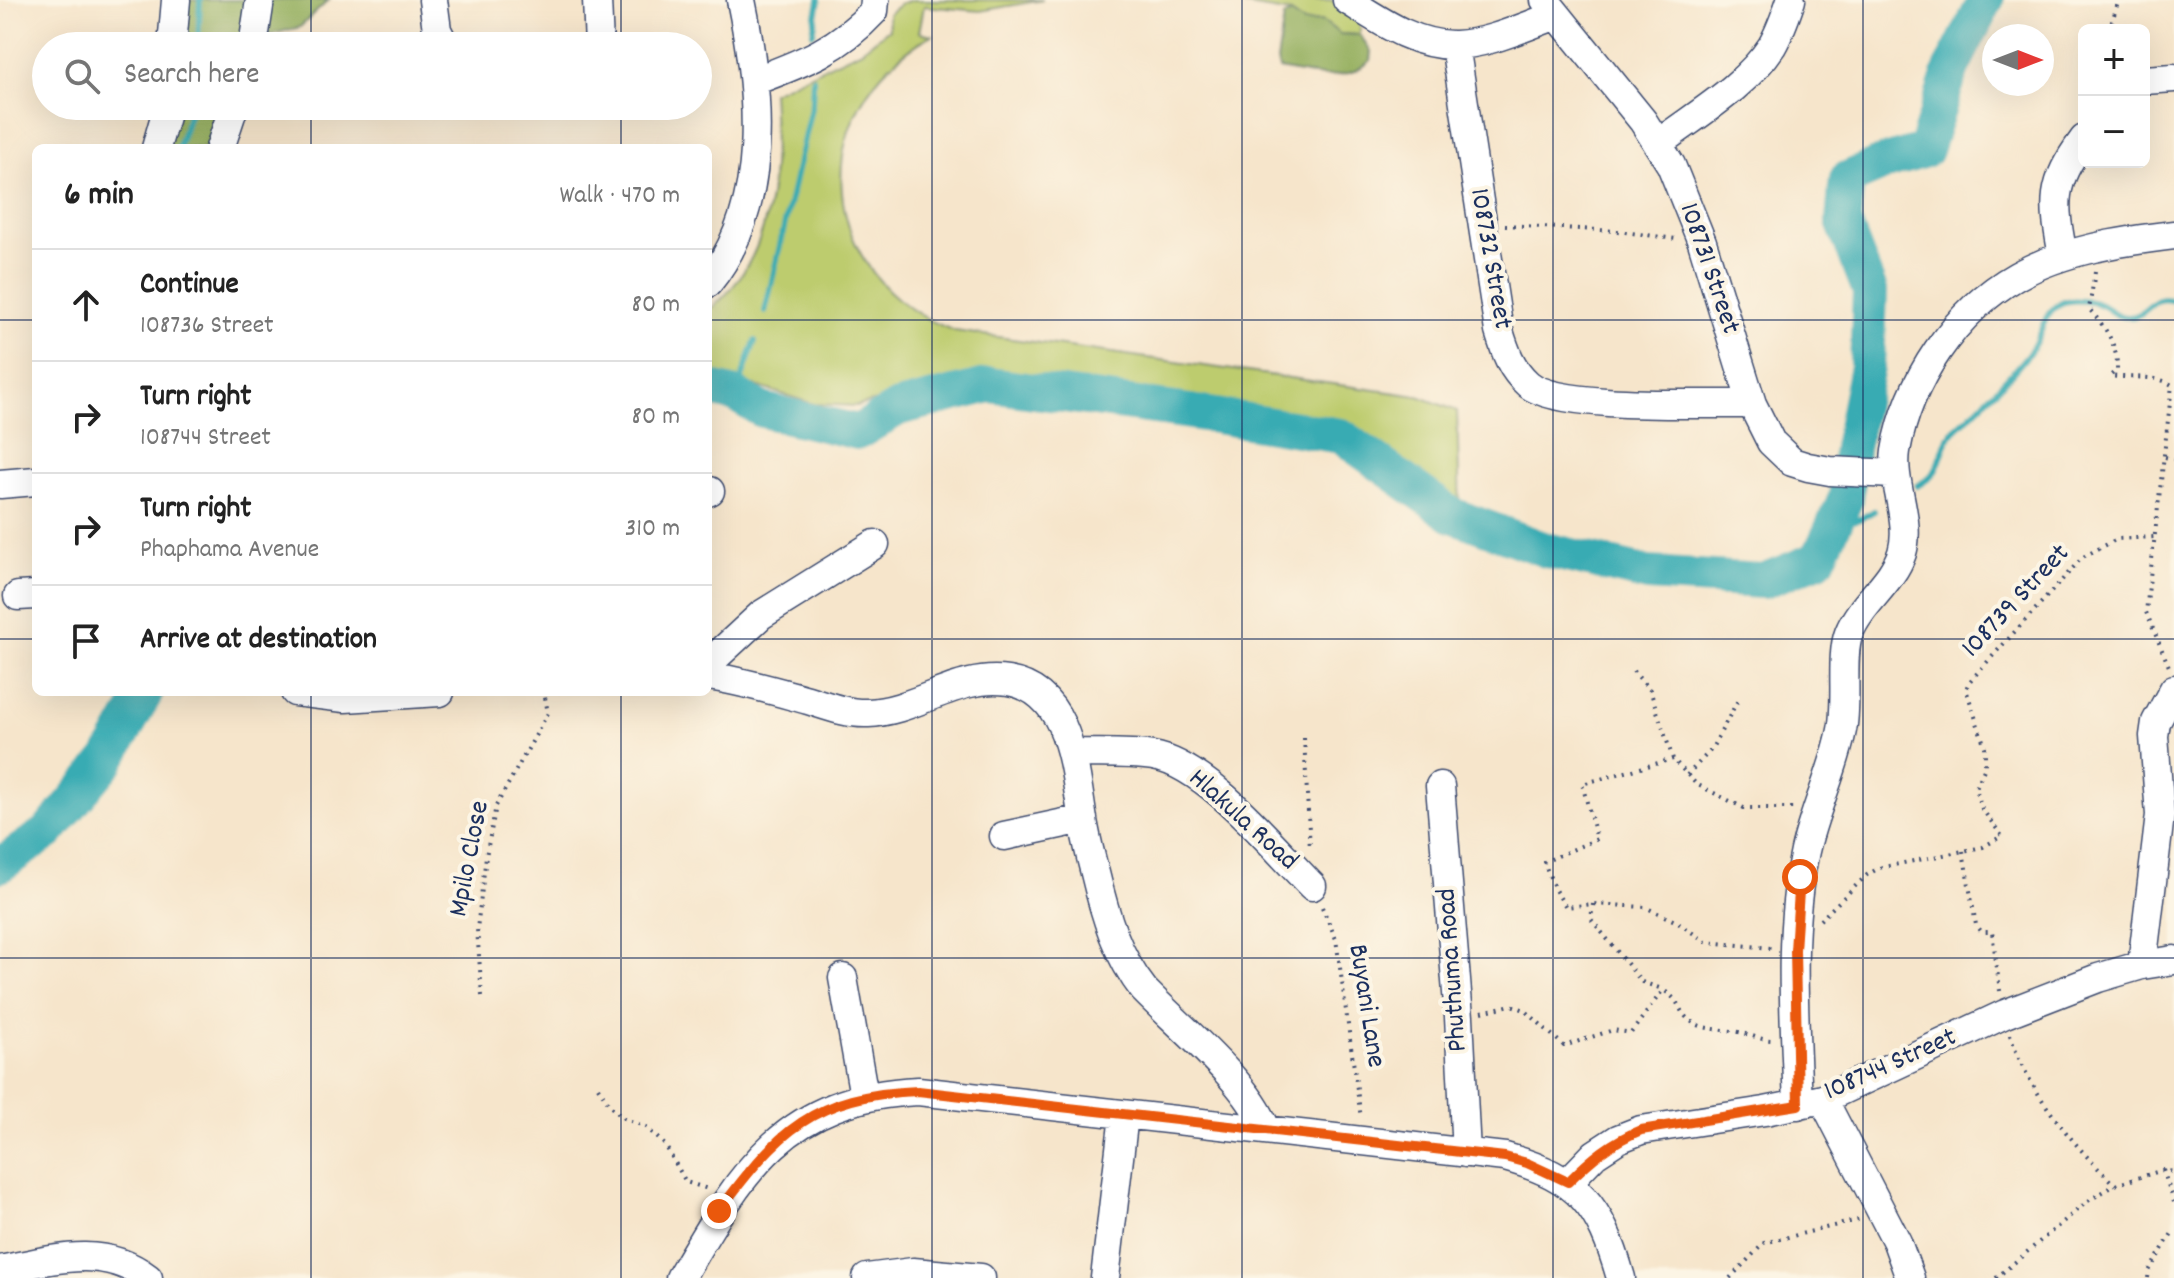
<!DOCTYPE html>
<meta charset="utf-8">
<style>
:root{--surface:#fff;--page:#f6f6f6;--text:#222;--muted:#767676;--line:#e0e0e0}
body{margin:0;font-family:Dekko,sans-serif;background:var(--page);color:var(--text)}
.controls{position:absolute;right:24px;top:24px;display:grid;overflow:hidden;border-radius:12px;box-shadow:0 8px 32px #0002}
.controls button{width:72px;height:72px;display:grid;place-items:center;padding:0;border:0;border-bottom:2px solid var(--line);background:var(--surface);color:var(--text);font:40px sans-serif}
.compass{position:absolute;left:1982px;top:24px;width:72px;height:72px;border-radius:50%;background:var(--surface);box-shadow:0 8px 32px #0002;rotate:90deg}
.stop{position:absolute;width:24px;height:24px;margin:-18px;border:6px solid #ea580c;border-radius:50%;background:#fff}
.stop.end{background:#ea580c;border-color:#fff;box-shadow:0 2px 8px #0008}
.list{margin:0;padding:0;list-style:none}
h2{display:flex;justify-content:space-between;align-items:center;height:104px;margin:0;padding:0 32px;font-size:34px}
h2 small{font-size:26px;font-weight:400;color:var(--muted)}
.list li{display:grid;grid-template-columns:52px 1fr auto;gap:24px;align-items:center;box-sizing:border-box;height:112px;padding:0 32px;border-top:2px solid var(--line)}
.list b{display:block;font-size:30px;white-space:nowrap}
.list p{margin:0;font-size:26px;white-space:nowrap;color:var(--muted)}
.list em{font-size:26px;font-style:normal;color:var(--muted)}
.icon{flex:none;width:44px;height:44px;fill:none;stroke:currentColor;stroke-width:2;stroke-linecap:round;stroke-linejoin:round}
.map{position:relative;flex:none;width:2174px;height:1278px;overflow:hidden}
.search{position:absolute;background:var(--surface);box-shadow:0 8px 32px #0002;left:32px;top:32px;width:680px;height:88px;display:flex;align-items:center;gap:20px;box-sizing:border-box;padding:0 28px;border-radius:44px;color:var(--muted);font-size:30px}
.panel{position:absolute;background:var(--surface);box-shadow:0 8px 32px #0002;left:32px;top:144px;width:680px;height:552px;border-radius:12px}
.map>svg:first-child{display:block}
.green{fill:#bdcc6e;stroke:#6c7e66;stroke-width:2}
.forest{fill:#96b061;stroke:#587060;stroke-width:2}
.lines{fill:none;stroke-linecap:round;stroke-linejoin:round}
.stream{stroke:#39abb3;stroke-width:6}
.river{stroke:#39abb3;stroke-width:36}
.minor-casing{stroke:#3c4a6e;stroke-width:31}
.path{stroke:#3c4a6e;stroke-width:4;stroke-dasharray:2 6;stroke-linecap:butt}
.minor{stroke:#fff;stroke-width:28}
.route{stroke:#ea580c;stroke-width:10}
.grid{fill:none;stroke:#1b2f5e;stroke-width:2;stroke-opacity:0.55}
.labels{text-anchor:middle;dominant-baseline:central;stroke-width:8;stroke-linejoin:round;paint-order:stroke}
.street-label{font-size:28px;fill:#1b2f5e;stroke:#fcf5e5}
</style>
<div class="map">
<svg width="2174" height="1278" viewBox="0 0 2174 1278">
<rect width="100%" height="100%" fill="#fcf5e5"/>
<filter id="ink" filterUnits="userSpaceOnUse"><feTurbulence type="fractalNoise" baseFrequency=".0125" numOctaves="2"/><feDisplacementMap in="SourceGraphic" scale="16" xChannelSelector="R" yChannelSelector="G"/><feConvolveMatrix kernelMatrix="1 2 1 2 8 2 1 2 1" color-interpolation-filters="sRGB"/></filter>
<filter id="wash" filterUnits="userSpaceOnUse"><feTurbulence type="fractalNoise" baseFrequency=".006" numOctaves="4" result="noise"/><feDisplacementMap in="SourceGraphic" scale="32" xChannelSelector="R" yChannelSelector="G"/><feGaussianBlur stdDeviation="1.8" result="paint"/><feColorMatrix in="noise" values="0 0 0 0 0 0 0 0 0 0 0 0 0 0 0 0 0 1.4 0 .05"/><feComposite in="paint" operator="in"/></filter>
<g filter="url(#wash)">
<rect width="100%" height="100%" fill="#f6e5cb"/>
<path class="green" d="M913,0H1043L980,11L924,6L919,32L932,35C801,106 815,281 955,331L1418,396L1457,411L1460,511L1340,430L990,375L974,376L857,406L814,404L721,375L708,376V311C776,258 777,171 772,92L862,50L889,29L888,14L902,3Z
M1213,0H1331L1360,17V35L1340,34L1323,21L1304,22L1291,13Z"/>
<path class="forest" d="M186,0H329L300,27L269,35L244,28L238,46H182Z
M1291,13L1304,22L1323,21L1340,34L1360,35L1371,51L1370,61C1345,84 1309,75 1279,69L1277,61L1284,17Z
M176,106H222L208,148H166Z"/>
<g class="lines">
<path class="stream" d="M813,33L819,0
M198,46L200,0
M178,148L192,106
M765,312L812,103L813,78
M736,395L755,341
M1917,486C1944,471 1937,459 1949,437C1954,429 1964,422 1971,415C1992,393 2016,372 2033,347C2043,331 2045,304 2069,301C2076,300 2092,301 2099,304C2109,308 2115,317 2126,317C2150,318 2150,292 2174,301
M1834,525L1860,519L1874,511"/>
<path class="river" d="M708,388L736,395L762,410L858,432L898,408L990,385L1191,412L1341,436L1452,515L1546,550L1648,574L1763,581L1818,559L1846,498L1851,448L1867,367L1870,291L1843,221L1847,179L1886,162L1925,150L1952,67L1986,0
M0,865L48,832L108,760L146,692"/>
</g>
</g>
<g filter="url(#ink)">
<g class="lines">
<defs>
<path id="minor" d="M433,0L437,30L445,46
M597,0L599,46
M1347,0C1379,20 1415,46 1455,45C1489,44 1525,26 1557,15
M1545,0L1643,121L1671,165L1702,242L1752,404L1771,442L1792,462L1808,467L1830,471L1894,474
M1455,45L1499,331C1505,351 1511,369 1528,384C1558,410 1705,403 1752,404
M172,46L176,0
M253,46L260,0
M2144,80L2174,78
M754,81C802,63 838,50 874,11L875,0
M1659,143C1697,114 1745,87 1772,46C1780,32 1786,15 1791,0
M156,148L168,106
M220,148L234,106
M2063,256C2053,202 2050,185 2084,139
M708,283C771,206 760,92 741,0
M0,484L36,481
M708,492L710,491
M18,596L36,595
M708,664L761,615L875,544
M708,676C742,681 775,691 808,700C827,706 848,714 868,713C916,711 960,673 1008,681C1069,691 1074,765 1082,814C1085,834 1090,854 1095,873C1105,915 1117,956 1144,990C1181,1028 1247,1081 1266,1129
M295,692L345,698L440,692
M1073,753C1099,754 1127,752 1153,756C1207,765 1273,847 1312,886
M1440,786L1459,1017L1466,1153
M1004,836L1083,819
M2142,965L2160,815L2154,736L2156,722L2174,689
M843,978L864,1096
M1823,1099L1897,1242L1910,1278
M1798,1105C1795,1022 1787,933 1805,851C1814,810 1834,771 1842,730C1848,701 1840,656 1849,633C1861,603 1892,583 1902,553C1912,520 1891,484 1896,451C1908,381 1955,311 2017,276C2063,250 2122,241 2174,235
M1568,1182L1595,1154L1618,1139L1641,1130L1765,1111L1823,1099L2005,1014L2098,978L2142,965L2174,960
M0,1270C51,1260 103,1243 148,1278
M680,1278C742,1172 783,1097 918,1091L1505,1157C1580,1178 1600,1205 1621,1278
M867,1278L913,1272L981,1278
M1105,1278L1124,1115"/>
</defs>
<use href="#minor" class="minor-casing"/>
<path class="path" d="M2109,30L2119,0
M1505,225L1617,231L1676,239
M2095,272L2089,309C2106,327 2118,346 2117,370L2110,376C2131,379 2155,374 2172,385L2146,612L2170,669
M2165,457L2174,459
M1633,671L1650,690L1673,759L1696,784L1744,808H1795
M1304,738L1310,849
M1673,759L1582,784L1597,839L1544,862L1555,890L1566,907L1593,904L1645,907L1675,921L1706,942L1771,948
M1687,775L1711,750L1738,700
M1963,851L1976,925L1982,932H1992L2000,991
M1593,904L1591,919L1642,982L1662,989
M1322,907L1336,939L1361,1118
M1820,920L1867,875L1879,868L1983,847L2002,836L1982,809L1976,788L1985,767V747L1966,689L1969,682L2083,557L2117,539L2155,537
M482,996L477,929L486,856L496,806L548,713L544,692
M1482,1012L1511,1005L1525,1010L1564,1046L1613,1030L1631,1033L1663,990C1681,1001 1676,1007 1687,1018C1701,1032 1725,1028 1743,1033C1754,1036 1761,1040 1773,1040
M2010,1035C2028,1091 2073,1145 2115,1185
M598,1087L611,1107L623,1118L646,1127L665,1145L686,1182L708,1189
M2163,1170L2174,1202
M1730,1278L1764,1243L1862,1219
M1996,1278L2088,1201L2115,1185L2163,1170L2174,1172
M2148,1278L2149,1271L2174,1230"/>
<use href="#minor" class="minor"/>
</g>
</g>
<g class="lines" filter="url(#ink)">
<path class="route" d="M719,1211C778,1131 814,1095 918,1091L1505,1157L1527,1163L1568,1182C1591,1159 1611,1142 1641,1130L1798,1105L1795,950L1800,877"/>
</g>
<path class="grid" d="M311,0V46M621,0V46M932,0V1278M1242,0V1278M1553,0V1278M1863,0V1278M311,106V148M621,106V148M0,320H36M708,320H2174M0,639H36M708,639H2174M311,692V1278M621,692V1278M0,958H2174"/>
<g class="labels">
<g class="street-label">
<text transform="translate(1489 259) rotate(80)">108732 Street</text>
<text transform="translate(1708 269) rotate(71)">108731 Street</text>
<text transform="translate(2017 602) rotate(-47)">108739 Street</text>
<text transform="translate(1242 821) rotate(42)">Hlakula Road</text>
<text transform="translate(471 859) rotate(-79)">Mpilo Close</text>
<text transform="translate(1454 970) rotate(-94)">Phuthuma Road</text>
<text transform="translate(1365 1006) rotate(81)">Buyani Lane</text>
<text transform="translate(1891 1066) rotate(-24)">108744 Street</text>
</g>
</g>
</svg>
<div class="controls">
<button>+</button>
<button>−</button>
</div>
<svg class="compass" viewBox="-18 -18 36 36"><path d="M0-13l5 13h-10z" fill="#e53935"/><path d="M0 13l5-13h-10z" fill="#767676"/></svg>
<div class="stop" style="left:1800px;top:877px"></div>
<div class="stop end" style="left:719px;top:1211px"></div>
<div class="search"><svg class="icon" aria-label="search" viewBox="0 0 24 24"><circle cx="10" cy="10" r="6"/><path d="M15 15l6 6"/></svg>Search here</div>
<section class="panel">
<h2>6 min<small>Walk · 470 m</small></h2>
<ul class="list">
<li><svg class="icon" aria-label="ahead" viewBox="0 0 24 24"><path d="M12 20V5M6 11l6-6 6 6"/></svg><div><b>Continue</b><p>108736 Street</p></div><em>80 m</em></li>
<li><svg class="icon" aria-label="right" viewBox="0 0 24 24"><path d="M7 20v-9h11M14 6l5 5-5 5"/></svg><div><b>Turn right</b><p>108744 Street</p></div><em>80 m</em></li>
<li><svg class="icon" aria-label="right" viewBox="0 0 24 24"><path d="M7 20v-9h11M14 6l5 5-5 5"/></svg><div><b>Turn right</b><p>Phaphama Avenue</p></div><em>310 m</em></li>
<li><svg class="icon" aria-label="arrive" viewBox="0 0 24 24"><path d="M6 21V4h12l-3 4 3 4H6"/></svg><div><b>Arrive at destination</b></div></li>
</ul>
</section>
</div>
